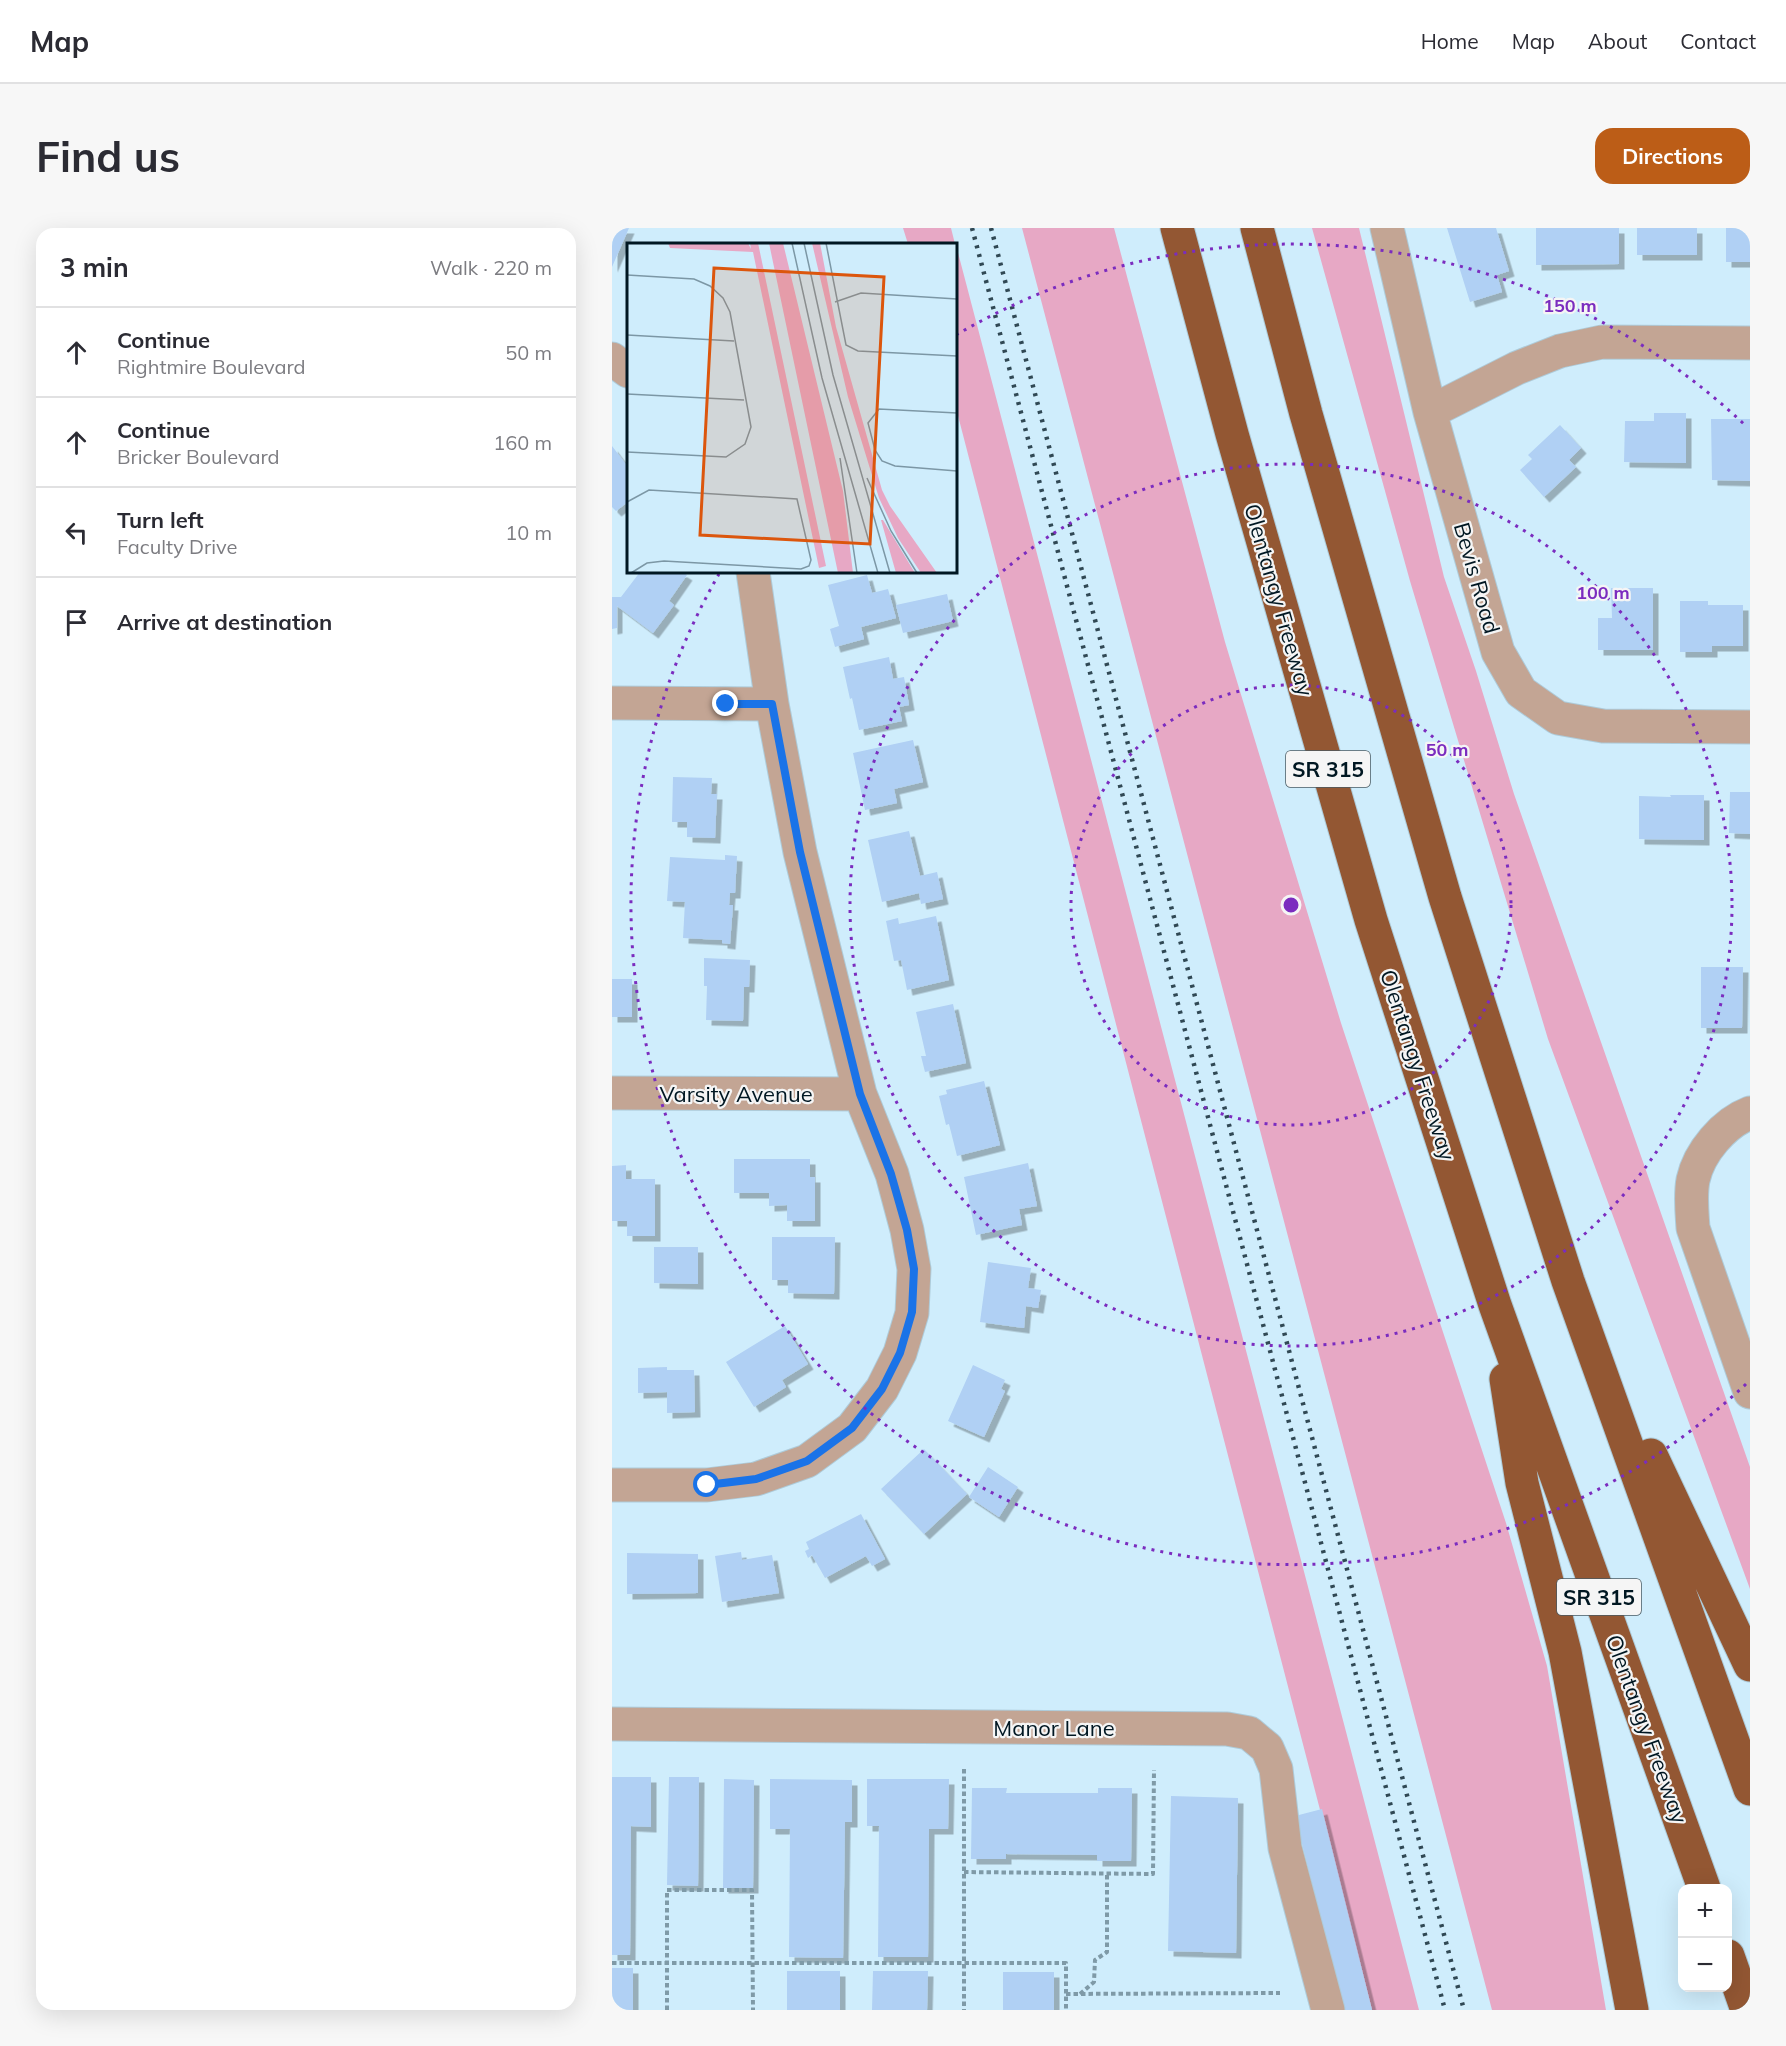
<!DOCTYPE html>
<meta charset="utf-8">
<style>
:root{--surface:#fff;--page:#f7f7f7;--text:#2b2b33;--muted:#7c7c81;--line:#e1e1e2;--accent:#bc5d17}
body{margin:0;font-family:Mulish,sans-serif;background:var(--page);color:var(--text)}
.controls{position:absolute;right:18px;bottom:18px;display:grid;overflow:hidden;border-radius:12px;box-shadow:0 6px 24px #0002}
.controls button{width:54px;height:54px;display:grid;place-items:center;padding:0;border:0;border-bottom:2px solid var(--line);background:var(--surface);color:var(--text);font:30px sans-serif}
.stop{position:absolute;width:18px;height:18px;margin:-14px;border:4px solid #1a73e8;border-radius:50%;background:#fff}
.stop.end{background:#1a73e8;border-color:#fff;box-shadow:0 2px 6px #0008}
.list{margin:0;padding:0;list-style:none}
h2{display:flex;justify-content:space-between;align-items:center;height:78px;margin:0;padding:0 24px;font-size:26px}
h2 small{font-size:20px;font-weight:400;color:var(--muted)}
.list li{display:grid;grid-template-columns:39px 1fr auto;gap:18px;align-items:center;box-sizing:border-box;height:90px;padding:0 24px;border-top:2px solid var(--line)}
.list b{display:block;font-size:22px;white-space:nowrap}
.list p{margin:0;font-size:20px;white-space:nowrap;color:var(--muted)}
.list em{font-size:20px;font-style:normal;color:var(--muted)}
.icon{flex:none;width:33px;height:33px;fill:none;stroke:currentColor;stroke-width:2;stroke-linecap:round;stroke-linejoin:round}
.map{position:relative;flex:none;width:1138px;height:1782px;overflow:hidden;border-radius:18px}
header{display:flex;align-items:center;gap:36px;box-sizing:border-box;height:84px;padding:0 30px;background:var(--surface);border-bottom:2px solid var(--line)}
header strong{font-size:28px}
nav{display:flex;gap:33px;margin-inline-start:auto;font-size:21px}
.intro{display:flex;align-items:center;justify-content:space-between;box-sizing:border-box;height:144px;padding:0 36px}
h1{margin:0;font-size:42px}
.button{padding:15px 27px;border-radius:18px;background:var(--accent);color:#fff;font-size:21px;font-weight:700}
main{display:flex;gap:36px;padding:0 36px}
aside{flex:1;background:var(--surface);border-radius:18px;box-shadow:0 6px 24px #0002}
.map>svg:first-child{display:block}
.green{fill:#e7a8c5}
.building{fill:#b0d0f4;filter:url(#shadow)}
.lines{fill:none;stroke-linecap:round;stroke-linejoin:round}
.minor-casing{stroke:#aecbd9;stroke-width:35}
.highway-casing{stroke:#aecbd9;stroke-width:35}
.path{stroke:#7f9aa7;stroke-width:4;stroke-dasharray:4.5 3;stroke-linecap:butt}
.minor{stroke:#c3a594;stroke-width:33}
.highway{stroke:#935733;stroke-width:33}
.rail{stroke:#304854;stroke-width:4.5;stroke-dasharray:3 6;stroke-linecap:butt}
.route{stroke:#1a73e8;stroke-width:8}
.ring{fill:none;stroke:#7b2cbf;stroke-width:3;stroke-dasharray:3 6}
.labels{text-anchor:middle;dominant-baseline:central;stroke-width:4.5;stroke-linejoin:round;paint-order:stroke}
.shield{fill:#f5f5f5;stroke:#4a5a61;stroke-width:1.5}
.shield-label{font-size:21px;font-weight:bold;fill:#001722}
.street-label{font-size:22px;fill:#001722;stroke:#f5f5f5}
.inset-road{fill:none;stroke:#7c97a5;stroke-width:1.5}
.view{fill:#dc560d;fill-opacity:0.15;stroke:#dc560d;stroke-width:3}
.inset-edge{fill:none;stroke:#001722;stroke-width:3}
.centre{fill:#7b2cbf;stroke:#f5f5f5;stroke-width:3}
.ring-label{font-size:18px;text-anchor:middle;font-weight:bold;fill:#7b2cbf;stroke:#f5f5f5;stroke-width:4.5;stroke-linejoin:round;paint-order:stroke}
</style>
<header>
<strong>Map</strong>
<nav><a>Home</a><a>Map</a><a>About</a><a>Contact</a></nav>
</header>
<div class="intro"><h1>Find us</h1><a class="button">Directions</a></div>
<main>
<aside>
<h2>3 min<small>Walk · 220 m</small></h2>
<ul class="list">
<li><svg class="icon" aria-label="ahead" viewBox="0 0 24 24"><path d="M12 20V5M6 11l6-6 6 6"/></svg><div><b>Continue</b><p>Rightmire Boulevard</p></div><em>50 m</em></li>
<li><svg class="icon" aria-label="ahead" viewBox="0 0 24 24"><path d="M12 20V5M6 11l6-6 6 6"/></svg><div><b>Continue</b><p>Bricker Boulevard</p></div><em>160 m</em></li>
<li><svg class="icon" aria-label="left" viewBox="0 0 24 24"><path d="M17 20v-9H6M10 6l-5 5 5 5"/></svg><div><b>Turn left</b><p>Faculty Drive</p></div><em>10 m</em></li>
<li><svg class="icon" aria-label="arrive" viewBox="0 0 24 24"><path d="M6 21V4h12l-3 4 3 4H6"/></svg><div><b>Arrive at destination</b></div></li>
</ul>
</aside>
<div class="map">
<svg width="1138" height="1782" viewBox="0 0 1138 1782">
<defs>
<filter id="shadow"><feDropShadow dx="5.5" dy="5.5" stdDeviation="0" flood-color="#0004"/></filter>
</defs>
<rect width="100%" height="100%" fill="#cfedfc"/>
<path class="green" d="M291,0H339L343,16H296Z
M410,0H502L613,414L729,795L894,1295L935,1438L994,1782H880Z
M700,0H747L832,349L864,443L902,566L1138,1239V1361L936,811L798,353Z
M344,17L807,1782H760L344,180Z"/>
<path class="building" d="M0,0H17L0,39Z
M835,0H884L897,43L885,47L890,64L858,74Z
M924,0H1007V36L924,37Z
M1025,0H1085V27H1025Z
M1114,0H1138V34H1114Z
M1042,185H1074V235L1012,234L1013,193H1042Z
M1099,191H1138V253L1100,252Z
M948,197L969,220L957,232L964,239L932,269L908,242L920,231L916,227Z
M0,218L16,239V274L4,283L0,279Z
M28,344H70L75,347L57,373L62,377L41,405L5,378V400L0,401V369H9Z
M255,347L260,365L276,361L284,390L249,399L252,411L223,419L218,401L227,398L216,357Z
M999,360H1041V422H986V390H1000Z
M335,366L341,393L291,405L284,377Z
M1068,373H1096V377H1131V418H1100V424H1068Z
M277,429L281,451L292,449L297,477L287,479L290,493L247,502L240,470L238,471L231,439Z
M301,512L311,554L282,561L285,575L253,582L241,525Z
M61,549L100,550L99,566H105L103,610L75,609V594H60Z
M1118,564H1138V606L1117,605Z
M1058,567H1092V612L1027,611V568L1059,569Z
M297,603L308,648L325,644L331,671L309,676L307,665L270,674L256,612Z
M113,627L125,628L123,665H118L117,677H121L118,716L110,715V712L71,710L73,674L55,673L58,629L113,632Z
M324,688L337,752L295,762L289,732L282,733L274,693L286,690L287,696Z
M92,730L138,732L137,759H132L131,793L94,792L95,758H92Z
M1089,739H1131L1130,800H1089Z
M0,751H20V789H0Z
M341,776L354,835L313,844L309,828H314L304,784Z
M372,853L388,917L345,928L337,896L334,897L327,868L335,866L334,862Z
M122,931H198V949H203V993H175V977L157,978V965H122Z
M416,935L425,978L407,981L410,997L364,1007L352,949Z
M14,937V951H43V1008H15V993H0V938Z
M160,1009H223L222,1066L176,1065V1052H160Z
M42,1019H86V1056L42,1055Z
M376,1034L419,1040L416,1060L429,1062L426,1080L414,1078L412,1100L368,1094Z
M173,1098L196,1136L170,1152L174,1159L142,1179L114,1134Z
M361,1137L393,1152L389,1161L393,1163L372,1209L336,1193Z
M55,1139V1142H82L83,1184L55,1185V1164L26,1165V1140Z
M312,1221L355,1266L312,1306L269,1261Z
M376,1239L406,1259L387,1289L357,1269Z
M249,1286L273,1331L260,1338L254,1328L213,1350L200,1327L196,1330L193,1323L197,1321L194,1314Z
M129,1324L130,1332L160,1327L167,1365L110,1374L103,1328Z
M15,1325L86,1326V1365L15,1366Z
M0,1549H39V1599L19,1598L18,1727H0Z
M57,1549H87L86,1658L55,1657Z
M112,1551L142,1552L141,1660H111Z
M158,1551L240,1552V1594H233L231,1730L177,1729L178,1601H158Z
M255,1551H337L336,1601H317L316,1729H266L267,1598H255Z
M360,1560H395L394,1565H486V1560H520L519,1633H485V1627L394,1626V1631H359Z
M559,1568L626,1570L624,1725L556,1723Z
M710,1581L760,1782H732L683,1588Z
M0,1740H21V1782H0Z
M175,1743H228V1782H175Z
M261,1743H316L315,1782H260Z
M391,1744H442V1782H391Z"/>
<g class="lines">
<defs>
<path id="minor" d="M775,0L818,184L886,424L909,464L946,490L991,498L1138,499
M0,131L16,143
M818,184L905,140L948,123L990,114L1138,115
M0,475L160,476
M0,865L248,866
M1138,885C1112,895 1087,924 1081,952C1078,968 1080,984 1081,1000L1138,1164
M0,1257H95L144,1251L195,1233L240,1200L270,1161L288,1125L300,1085L302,1041L295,1002L280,946L248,866L188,624L160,476L141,344
M0,1496L615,1501L637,1505L655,1520L664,1541L673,1620L716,1782"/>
<path id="highway" d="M565,0L620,206L759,692L883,1077L1092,1660
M645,0L694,186L833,669L956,1053L1138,1561
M894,1151L910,1255L953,1424L1020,1782
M1039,1227L1138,1437
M1116,1728L1135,1782"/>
</defs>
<use href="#minor" class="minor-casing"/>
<use href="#highway" class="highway-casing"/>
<path class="path" d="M352,1541V1782
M352,1644L541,1646L542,1542
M0,1735H454V1782
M454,1766L668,1765
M468,1766L482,1754L483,1732L495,1724V1645
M55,1782V1662H140L141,1782"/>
<use href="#minor" class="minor"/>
<use href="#highway" class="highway"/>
<path class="rail" d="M360,0L833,1782
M379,0L852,1782"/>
</g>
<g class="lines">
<path class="route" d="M95,1257L144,1251L195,1233L240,1200L270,1161L288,1125L300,1084L302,1041L295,1002L279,946L248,866L188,624L160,476H114"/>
</g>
<g class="ring">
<circle cx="679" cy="677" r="220"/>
<circle cx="679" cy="677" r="441"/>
<path d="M1134 1156A661 661 0 0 1 107 346M344 107A661 661 0 0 1 1134 198"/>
</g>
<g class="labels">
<g class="shield">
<rect x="674" y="523" width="84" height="36" rx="4.5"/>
<rect x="945" y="1351" width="84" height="36" rx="4.5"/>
</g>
<g class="shield-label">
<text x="716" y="541">SR 315</text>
<text x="987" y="1369">SR 315</text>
</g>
<g class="street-label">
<text transform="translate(865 350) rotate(74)">Bevis Road</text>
<text transform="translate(667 372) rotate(74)">Olentangy Freeway</text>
<text transform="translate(806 837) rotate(72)">Olentangy Freeway</text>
<text x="124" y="866">Varsity Avenue</text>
<text x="442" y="1500">Manor Lane</text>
<text transform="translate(1035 1501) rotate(70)">Olentangy Freeway</text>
</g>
</g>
<g transform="translate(15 15)">
<rect width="330" height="330" fill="#cfedfc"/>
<path d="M41,0H121L124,6L123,0H131L199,323L192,325L126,9L43,5ZM142,0H156L216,248L226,330H211ZM185,0H193L209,84L255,247L263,263L310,330H294L271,295L252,255L221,154ZM254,277H256L288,330H269Z" fill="#e7a8c5"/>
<path class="inset-road" d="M165,0L195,135L251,330M177,0L206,132L263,330M199,0L219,102L231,108L330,113M0,32L67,36L83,43L96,55L103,69L124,184L118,201L99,214L0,209M208,59L234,50L330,56M0,92L107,98M0,151L117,157M330,170L252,166L241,180L248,207L255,218L268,223L330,228M213,215L230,330M240,235L264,288L290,330M0,259L22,247L170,256L184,317L182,323L174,326L37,318L20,320L4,330"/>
<path class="view" d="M87,25L257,34L243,301L73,292Z"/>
<rect width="330" height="330" class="inset-edge"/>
</g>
<circle cx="679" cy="677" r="9" class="centre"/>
<g class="ring-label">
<text x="958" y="84">150 m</text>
<text x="991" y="371">100 m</text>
<text x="835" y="528">50 m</text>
</g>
</svg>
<div class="controls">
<button>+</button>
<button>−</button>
</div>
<div class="stop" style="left:95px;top:1257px"></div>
<div class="stop end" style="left:114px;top:476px"></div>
</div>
</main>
